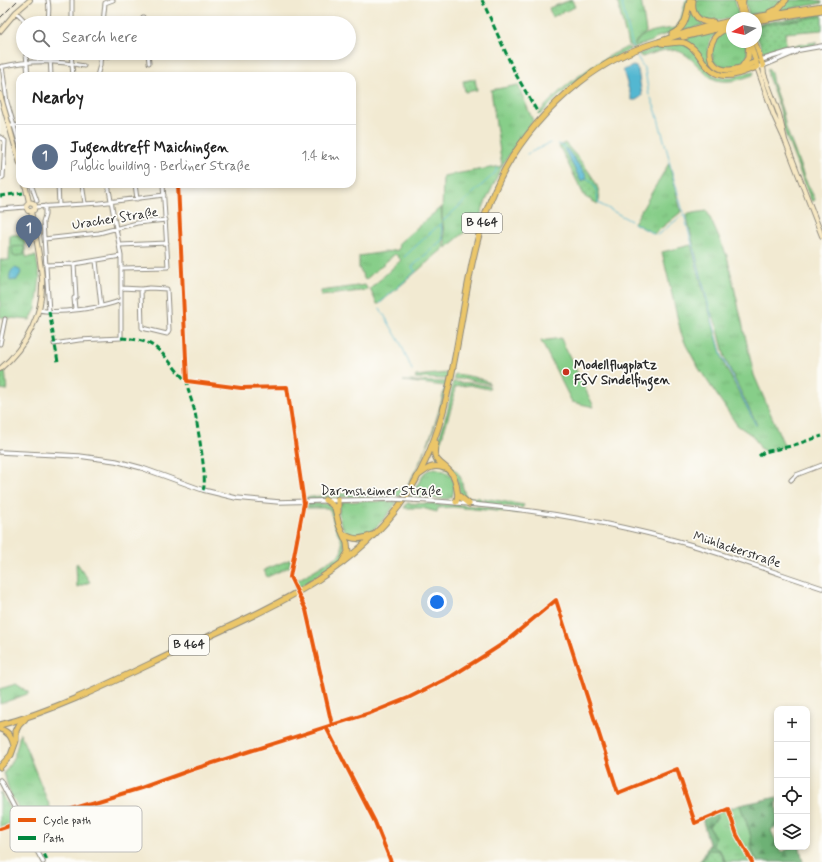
<!DOCTYPE html>
<meta charset="utf-8">
<style>
:root{--surface:#fff;--page:#f6f6f6;--text:#222;--muted:#767676;--line:#e0e0e0;--accent:#111827}
body{margin:0;font-family:Mynerve,sans-serif;background:var(--page);color:var(--text)}
.controls{position:absolute;right:12px;bottom:12px;display:grid;overflow:hidden;border-radius:8px;box-shadow:0 2px 6px #0003}
.controls button{width:36px;height:36px;display:grid;place-items:center;padding:0;border:0;border-bottom:1px solid var(--line);background:var(--surface);color:var(--text);font:20px sans-serif}
.compass{position:absolute;left:726px;top:12px;width:36px;height:36px;border-radius:50%;background:var(--surface);box-shadow:0 2px 6px #0003;rotate:261deg}
.you{position:absolute;left:437px;top:602px;width:14px;height:14px;margin:-10px;border:3px solid #fff;border-radius:50%;background:#1a73e8;box-shadow:0 0 0 6px #1a73e833}
.badge{display:grid;place-items:center;width:26px;height:26px;border-radius:50%;background:var(--accent);color:#fff;font-size:13px;font-weight:700}
.pin{position:absolute;translate:-50% -33px;filter:drop-shadow(0 1px 2px #0008)}
.pin::after{content:'';position:absolute;top:21px;width:14px;height:12px;background:inherit;clip-path:polygon(0 0,100% 0,50% 100%)}
.list{margin:0;padding:0;list-style:none}
h2{display:flex;justify-content:space-between;align-items:center;height:52px;margin:0;padding:0 16px;font-size:17px}
h2 small{font-size:13px;font-weight:400;color:var(--muted)}
.list li{display:grid;grid-template-columns:26px 1fr auto;gap:12px;align-items:center;box-sizing:border-box;height:64px;padding:0 16px;border-top:1px solid var(--line)}
.list b{display:block;font-size:15px;white-space:nowrap}
.list p{margin:0;font-size:13px;white-space:nowrap;color:var(--muted)}
.list em{font-size:13px;font-style:normal;color:var(--muted)}
.icon{flex:none;width:22px;height:22px;fill:none;stroke:currentColor;stroke-width:2;stroke-linecap:round;stroke-linejoin:round}
.map{position:relative;flex:none;width:822px;height:862px;overflow:hidden}
.search{position:absolute;background:var(--surface);box-shadow:0 2px 6px #0003;left:16px;top:16px;width:340px;height:44px;display:flex;align-items:center;gap:10px;box-sizing:border-box;padding:0 14px;border-radius:22px;color:var(--muted);font-size:15px}
.panel{position:absolute;background:var(--surface);box-shadow:0 2px 6px #0003;left:16px;top:72px;width:340px;height:116px;border-radius:12px}
.map>svg:first-child{display:block}
.grass{fill:url(#grass-tufts);stroke:#597c5a}
.forest{fill:url(#forest-firs);stroke:#4c6e50}
.garden{fill:url(#garden-dots);stroke:#597c5a}
.pitch{fill:#87ce89;stroke:#597c5a}
.water{fill:#53b7d1;stroke:#3f717e}
.lines{fill:none;stroke-linecap:round;stroke-linejoin:round}
.stream{stroke:#53b7d1;stroke-width:1}
.minor-casing{stroke:#8e8a7e;stroke-width:5}
.tertiary-casing{stroke:#8e8a7e;stroke-width:5.5}
.secondary-casing{stroke:#8e8a7e;stroke-width:6}
.primary-casing{stroke:#8e8a7e;stroke-width:6}
.trunk-casing{stroke:#8e8a7e;stroke-width:7}
.minor{stroke:#fff;stroke-width:3}
.tertiary{stroke:#fff;stroke-width:3.5}
.secondary{stroke:#f7e8c3;stroke-width:4}
.primary{stroke:#ebc669;stroke-width:4.5}
.trunk{stroke:#ebc669;stroke-width:5}
.rail{stroke:#2b2b2b;stroke-width:1;stroke-dasharray:6 3;stroke-linecap:butt}
.tertiary-bridge-casing{stroke:#8e8a7e;stroke-width:5.5;stroke-linecap:butt}
.tertiary-bridge{stroke:#fff;stroke-width:3.5}
.quiet{stroke:#00873e;stroke-width:3;stroke-dasharray:6 3;stroke-linecap:butt}
.cycleway-casing{stroke:#fdfcf7;stroke-width:6}
.cycleway{stroke:#e8590c;stroke-width:4}
.poi-dot{fill:#c8321e;stroke:#fdfcf7;stroke-width:1.5}
.labels{text-anchor:middle;dominant-baseline:central;stroke-width:3.5;stroke-linejoin:round;paint-order:stroke}
.shield{fill:#fdfcf7;stroke:#6a6a68;stroke-width:1}
.shield-label{font-size:12px;font-weight:bold;fill:#2b2b2b}
.street-label{font-size:13px;fill:#2b2b2b;stroke:#fdfcf7}
.poi-label{font-size:13px;font-weight:bold;fill:#2b2b2b;stroke:#fdfcf7;text-anchor:start}
.key{fill:#fdfcf7;stroke:#bebdba;stroke-width:1}
.key-label{font-size:11px;fill:#2b2b2b}
</style>
<div class="map">
<svg width="822" height="862" viewBox="0 0 822 862">
<defs>
<pattern id="grass-tufts" width="24" height="20" patternUnits="userSpaceOnUse"><rect width="24" height="20" fill="#87ce89"/><path d="M3 7l-1-3M5 7V3M7 7l1-3M15 17l-1-3M17 17v-4M19 17l1-3" fill="none" stroke="#75b176"/></pattern>
<pattern id="forest-firs" width="22" height="20" patternUnits="userSpaceOnUse"><rect width="22" height="20" fill="#6db175"/><path d="M5 1l3.5 6h-7zM16 11l3.5 6h-7z" fill="#5a9060"/></pattern>
<pattern id="garden-dots" width="8" height="8" patternUnits="userSpaceOnUse"><rect width="8" height="8" fill="#87ce89"/><path d="M2 2h.1M6 6h.1" fill="none" stroke="#75b176" stroke-width="1.8" stroke-linecap="round"/></pattern>
</defs>
<rect width="100%" height="100%" fill="#fdfcf7"/>
<filter id="ink" filterUnits="userSpaceOnUse"><feTurbulence type="fractalNoise" baseFrequency=".025" numOctaves="2"/><feDisplacementMap in="SourceGraphic" scale="8" xChannelSelector="R" yChannelSelector="G"/><feConvolveMatrix kernelMatrix="1 2 1 2 8 2 1 2 1" color-interpolation-filters="sRGB"/></filter>
<filter id="wash" filterUnits="userSpaceOnUse"><feTurbulence type="fractalNoise" baseFrequency=".012" numOctaves="4" result="noise"/><feDisplacementMap in="SourceGraphic" scale="16" xChannelSelector="R" yChannelSelector="G"/><feGaussianBlur stdDeviation="0.9" result="paint"/><feColorMatrix in="noise" values="0 0 0 0 0 0 0 0 0 0 0 0 0 0 0 0 0 1.4 0 .05"/><feComposite in="paint" operator="in"/></filter>
<g filter="url(#wash)">
<rect width="100%" height="100%" fill="#f2ead2"/>
<path class="grass" d="M617,0H641L646,32L636,41L634,48L633,49L630,46L628,45Z
M686,0H689L684,19L675,31L658,37L653,41L635,47V45C642,30 660,30 676,28L680,22Z
M695,0H735L739,17L710,22L696,15L694,3Z
M745,0H785L771,11L749,15Z
M788,0H816L822,2V3L779,11Z
M691,1L699,21L704,25L680,31Z
M822,13V16L756,26V24Z
M732,29V42H746L748,55L740,66L726,69L714,62L710,47L722,32Z
M719,30C705,46 705,48 716,67L740,70L727,73L716,71L711,69L697,52L677,40Z
M816,42V45L803,48H787L765,55V53L785,47Z
M681,43L692,49L704,66L716,77L731,78L752,71L754,72L753,75C744,78 734,82 723,81C702,81 694,51 672,50C663,49 651,54 642,57L638,54L666,44Z
M627,47L631,49L584,75L561,94L540,115L539,113C559,89 586,69 613,54C617,52 622,50 627,47Z
M768,68L771,72L773,84L783,113L786,128L805,179L815,199L814,201H811L810,198L784,131L780,109L768,76Z
M518,85L533,121L518,141L502,166L485,203L478,221L446,248L442,216L443,176L502,166L491,90Z
M669,163L681,212L654,234L634,223Z
M441,207L444,248L379,304H377L370,289L401,260L395,254L365,280L359,268V256L398,250L399,243Z
M707,211L727,256L754,375L784,445L782,447L769,451H765L761,449L753,436L737,425L698,367L686,345L681,333L662,252L691,245L707,304L725,366L756,425H757L726,361L717,326L709,308L686,214Z
M24,234L26,257L36,256L40,278L36,309L30,320L0,317V260H9L10,235Z
M447,373L449,374L448,379L415,378L416,376Z
M455,374C464,375 484,378 490,384L465,379H453Z
M403,381L448,382C437,423 425,461 401,496L335,497L305,500L304,498L335,494L405,489C425,457 437,422 445,386Z
M453,382L473,383L489,386L490,388L488,389L470,385L455,387L452,405L439,447C438,461 453,465 460,476C463,482 462,489 465,494L467,497L480,498L483,501L482,504L463,498L459,492L458,482L437,457V444L448,409Z
M434,468C450,471 458,479 452,497L448,499L410,497L425,472Z
M483,498L524,505L522,508L487,504Z
M361,501L397,502C386,517 376,531 359,538C353,536 347,535 343,529L344,527H342C339,518 338,513 340,504L343,502Z
M305,503L329,504L334,510L337,527L344,538L346,552L340,560L297,589L295,585L296,581L338,556C340,554 342,551 342,548C343,540 337,533 335,526C332,520 333,513 328,508H305V506L313,505H305Z
M407,503L463,505L518,511V513L453,507L438,508L437,512L422,508H404Z
M16,684L30,693L0,704V689Z
M20,733L52,812L49,814L25,821L9,791L4,773C14,759 17,750 20,733Z
M0,792L14,817L12,819L13,823L0,828Z
M740,805C743,815 750,829 751,838C752,848 751,853 758,862H726L720,851L713,846L709,825L717,819L716,813Z"/>
<path class="forest" d="M777,797V826L771,830L777,844V847H779L781,852L789,849V847H800L803,862H758C751,853 752,848 751,838C750,829 743,815 740,805Z
M716,813L717,818L709,826L715,838L713,846L720,851L726,862H723V858L709,850L702,862H699L703,857L709,844L702,818Z"/>
<path class="garden" d="M571,0H572L575,7L552,17L549,8Z
M822,16V30L785,33L786,45L763,52L756,34V26Z
M475,79L477,90L465,92L463,81Z
M565,143C576,156 607,187 598,204L585,197L559,146Z
M365,285L368,290L321,296V291Z
M5,369L7,390L0,389V373Z
M291,559L289,567L267,577L264,570Z
M77,563L90,582L77,587L76,564Z
M709,850L719,851L723,858V862H702Z"/>
<path class="pitch" d="M24,246V255L13,256L12,247Z
M561,338V339L594,407L572,402L541,341Z"/>
<path class="water" d="M633,66L636,67L638,70L642,96L636,100H632L623,70Z
M564,149H567L586,175L587,179L581,181Z
M15,268L20,270L21,273L16,281L15,280L10,281C9,276 10,270 15,268Z"/>
<g class="lines">
<path class="stream" d="M621,0L633,48
M635,53L645,70L649,95
M651,98L656,111L669,158
M558,144L564,147L565,150
M527,154L550,143
M669,161L683,212
M587,178C595,183 598,192 598,203L631,221
M443,221L495,173L497,168
M634,223L654,234
M665,229L684,214L722,356L756,425
M657,235L663,231
M404,257L441,223
M380,303L416,271L412,268L413,266L443,239L441,225
M380,308L401,344L412,370"/>
</g>
</g>
<g filter="url(#ink)">
<g class="lines">
<defs>
<path id="minor" d="M48,0C50,10 48,14 48,23
M16,12L24,20V23
M143,17L144,23
M72,23V0
M103,23L105,3L113,0
M26,53L28,76
M50,53L51,76
M71,53L73,76
M148,53L149,63
M101,57L131,53
M2,66L7,102L20,146
M0,67C29,60 55,60 84,66
M151,75V76
M97,76L100,65L101,53
M9,126L20,125
M0,137L5,141L3,177L0,179
M31,184L37,201
M58,184L59,205
M82,184L85,203
M135,184L137,199
M45,206V215L43,222L49,311
M35,207L100,203L164,195
M0,209L26,207
M44,239L99,233L137,223L166,220
M120,245L167,243
M96,261L101,306
M74,264L76,297L74,298L75,309
M46,265L74,264L121,256
M122,268L168,267L163,184
M121,288L141,289
M150,288L167,289L169,330L167,334L142,328L141,289Z
M39,310C56,314 104,308 121,300
M0,344L5,319
M54,344L79,340L121,338V256L108,184
M791,480L796,475L822,465"/>
<path id="tertiary" d="M761,60L788,52L822,46
M763,66L796,52
M0,452L79,456L116,461L142,468L203,490L236,498L279,502L393,499
M414,500C509,505 604,519 695,546C738,559 780,574 822,588
M0,780L43,862"/>
<path id="secondary" d="M0,31L16,12L30,0
M0,94L20,164
M785,140L779,114L764,74L763,66L757,67L774,116L785,140L822,236
M25,184L29,202
M29,202L33,203L35,205L34,210L31,211
M29,202L27,204L26,207L28,211H31
M0,369C27,346 44,313 42,278C40,255 35,233 31,211"/>
<path id="primary" d="M737,0L743,18
M742,1L747,18
M750,42L757,66
M755,42L763,66"/>
<path id="trunk" d="M693,1C691,14 699,24 713,22
M742,3L743,0
M770,12L778,9L786,0
M750,18L822,6
M756,21L822,10
M726,29C703,38 705,71 729,70C738,70 748,65 756,62
M672,34C688,26 686,15 690,0
M683,37L732,25
M661,43C669,45 677,40 685,43C692,46 697,52 701,58C717,84 733,76 757,67
M742,67L748,58L749,42
M436,443C430,462 443,462 452,474C456,479 456,484 457,490C458,494 458,498 456,502
M419,475C428,468 433,464 444,468
M458,495L469,504
M325,500L331,504L335,508L339,525L347,543L348,552L342,562
M338,512V499
M343,534C354,540 361,540 372,535
M0,725C60,709 116,680 173,653C257,613 349,579 404,499C449,434 454,354 469,279C484,195 513,136 580,82C603,64 630,50 658,42C682,34 706,25 732,21
M0,729C9,732 12,737 14,746
M0,767L11,755L16,741V731L19,725L25,719"/>
</defs>
<use href="#minor" class="minor-casing"/>
<use href="#tertiary" class="tertiary-casing"/>
<use href="#secondary" class="secondary-casing"/>
<use href="#primary" class="primary-casing"/>
<use href="#trunk" class="trunk-casing"/>
<use href="#minor" class="minor"/>
<use href="#tertiary" class="tertiary"/>
<use href="#secondary" class="secondary"/>
<use href="#primary" class="primary"/>
<use href="#trunk" class="trunk"/>
<path class="rail" d="M0,18L18,0"/>
<defs>
<path id="tertiary-bridge" d="M393,499L414,500"/>
</defs>
<use href="#tertiary-bridge" class="tertiary-bridge-casing"/>
<use href="#tertiary-bridge" class="tertiary-bridge"/>
<path class="quiet" d="M482,0L515,73L538,113
M0,196L23,193
M49,311L58,362
M121,338C150,340 156,345 174,367C178,372 182,377 187,381
M187,379C187,390 192,401 195,412C197,426 208,480 203,490
M759,456L764,452L791,446L822,436
M29,822L48,862"/>
<defs>
<path id="cycleway" d="M178,184L187,381L241,388L287,387L304,503L290,577L306,610L332,725
M326,727L375,822L391,862
M0,829L21,822L26,823L141,788L191,770L373,712L408,698L452,676L487,654L504,643L556,600L618,793L677,769L695,823L728,809L737,835L752,862"/>
</defs>
<use href="#cycleway" class="cycleway-casing"/>
<use href="#cycleway" class="cycleway"/>
</g>
</g>
<circle class="poi-dot" cx="566" cy="372" r="4"/>
<g class="labels">
<g class="shield">
<rect x="462" y="213" width="40" height="20" rx="3"/>
<rect x="169" y="635" width="40" height="20" rx="3"/>
</g>
<g class="shield-label">
<text x="482" y="223">B 464</text>
<text x="189" y="645">B 464</text>
</g>
<g class="street-label">
<text transform="translate(115 219) rotate(-9)">Uracher Straße</text>
<text x="381" y="491">Darmsheimer Straße</text>
<text transform="translate(737 550) rotate(18)">Mühlackerstraße</text>
</g>
<g class="poi-label">
<text x="574" y="365">Modellflugplatz<tspan x="574" dy="15">FSV Sindelfingen</tspan></text>
</g>
</g>
<rect x="10" y="806" width="132" height="46" rx="6" class="key"/>
<rect x="18" y="818" width="18" height="4" fill="#e8590c"/>
<rect x="18" y="836" width="18" height="4" fill="#00873e"/>
<g class="key-label">
<text x="43" y="824">Cycle path</text>
<text x="43" y="842">Path</text>
</g>
</svg>
<div class="controls">
<button>+</button>
<button>−</button>
<button><svg class="icon" aria-label="locate" viewBox="0 0 24 24"><circle cx="12" cy="12" r="6"/><path d="M12 2v4M12 18v4M2 12h4M18 12h4"/></svg></button>
<button><svg class="icon" aria-label="layers" viewBox="0 0 24 24"><path d="M12 4l9 5-9 5-9-5zM3 14l9 5 9-5"/></svg></button>
</div>
<svg class="compass" viewBox="-18 -18 36 36"><path d="M0-13l5 13h-10z" fill="#e53935"/><path d="M0 13l5-13h-10z" fill="#767676"/></svg>
<div class="you"></div>
<div class="pin badge" style="left:29px;top:248px;background:#5c6f8a">1</div>
<div class="search"><svg class="icon" aria-label="search" viewBox="0 0 24 24"><circle cx="10" cy="10" r="6"/><path d="M15 15l6 6"/></svg>Search here</div>
<section class="panel">
<h2>Nearby<small></small></h2>
<ul class="list">
<li><span class="badge" style="background:#5c6f8a">1</span><div><b>Jugendtreff Maichingen</b><p>Public building · Berliner Straße</p></div><em>1.4 km</em></li>
</ul>
</section>
</div>
